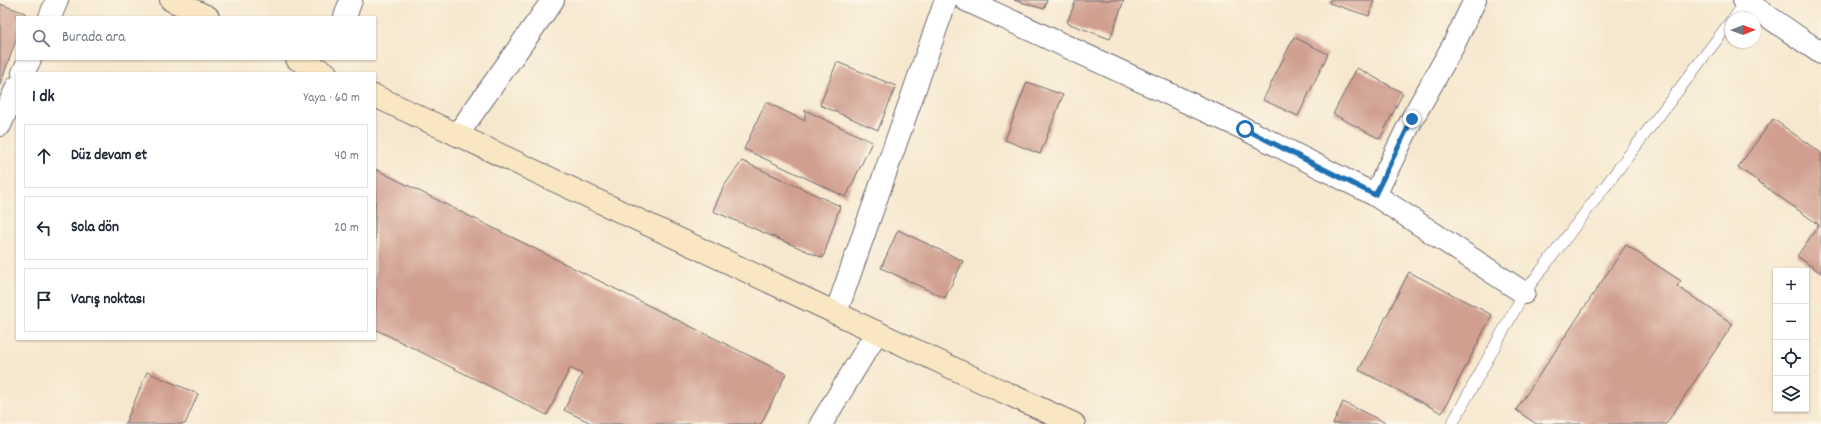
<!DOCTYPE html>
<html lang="tr">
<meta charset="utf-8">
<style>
:root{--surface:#fff;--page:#f2f2f3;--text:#1f2937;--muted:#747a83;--line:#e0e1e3}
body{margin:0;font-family:Dekko,sans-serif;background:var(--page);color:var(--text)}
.controls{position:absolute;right:12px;bottom:12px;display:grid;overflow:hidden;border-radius:0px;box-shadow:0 1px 3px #0004}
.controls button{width:36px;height:36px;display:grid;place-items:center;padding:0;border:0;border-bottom:1px solid var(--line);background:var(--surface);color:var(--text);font:20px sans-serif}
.compass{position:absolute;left:1725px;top:12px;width:36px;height:36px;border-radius:50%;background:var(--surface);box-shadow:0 1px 3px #0004;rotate:89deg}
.stop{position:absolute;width:12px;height:12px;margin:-9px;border:3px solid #1f6fb2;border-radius:50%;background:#fff}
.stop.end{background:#1f6fb2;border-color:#fff;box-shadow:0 1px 4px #0008}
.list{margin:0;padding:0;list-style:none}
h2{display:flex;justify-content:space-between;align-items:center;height:52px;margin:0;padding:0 16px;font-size:17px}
h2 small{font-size:13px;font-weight:400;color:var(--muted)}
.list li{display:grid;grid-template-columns:26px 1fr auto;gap:12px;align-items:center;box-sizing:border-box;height:64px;margin:0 8px 8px;padding:0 8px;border:1px solid var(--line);border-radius:0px}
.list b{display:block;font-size:15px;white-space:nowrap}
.list em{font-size:13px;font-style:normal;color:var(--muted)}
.icon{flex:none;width:22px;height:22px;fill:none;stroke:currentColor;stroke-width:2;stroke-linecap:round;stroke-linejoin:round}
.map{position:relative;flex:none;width:1821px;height:424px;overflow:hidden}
.search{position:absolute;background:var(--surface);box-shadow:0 1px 3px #0004;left:16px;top:16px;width:360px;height:44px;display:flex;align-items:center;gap:10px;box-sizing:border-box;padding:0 14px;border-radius:0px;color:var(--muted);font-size:15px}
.panel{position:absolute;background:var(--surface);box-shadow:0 1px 3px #0004;left:16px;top:72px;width:360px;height:268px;border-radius:0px}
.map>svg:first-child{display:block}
.building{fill:#d09f90}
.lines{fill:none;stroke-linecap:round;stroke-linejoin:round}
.lane-casing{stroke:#6c676f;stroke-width:12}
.street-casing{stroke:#6c676f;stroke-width:24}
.secondary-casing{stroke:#6c676f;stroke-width:24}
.lane{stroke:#fff;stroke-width:11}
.street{stroke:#fff;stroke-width:22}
.secondary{stroke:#f9e7c3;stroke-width:22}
.route{stroke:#1f6fb2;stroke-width:5}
</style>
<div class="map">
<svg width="1821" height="424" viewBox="0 0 1821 424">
<rect width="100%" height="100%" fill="#fcf5e5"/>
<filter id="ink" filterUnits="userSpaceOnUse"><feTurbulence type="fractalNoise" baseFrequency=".025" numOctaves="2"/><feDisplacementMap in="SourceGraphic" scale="8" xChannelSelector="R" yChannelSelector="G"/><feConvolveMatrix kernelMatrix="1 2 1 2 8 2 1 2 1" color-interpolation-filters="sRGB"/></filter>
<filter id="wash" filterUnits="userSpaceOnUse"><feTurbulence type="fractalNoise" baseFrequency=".012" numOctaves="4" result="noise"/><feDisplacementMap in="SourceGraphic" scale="16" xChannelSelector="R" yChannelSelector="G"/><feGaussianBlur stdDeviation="0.9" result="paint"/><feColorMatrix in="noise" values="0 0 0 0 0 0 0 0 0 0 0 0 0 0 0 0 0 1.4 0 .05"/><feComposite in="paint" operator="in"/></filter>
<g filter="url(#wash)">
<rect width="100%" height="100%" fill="#f6e8cf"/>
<g id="blocks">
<path class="building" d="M1014,0H1047L1044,9Z
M1076,0H1124L1110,39L1067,23Z
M1330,0H1374L1369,16L1329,3Z
M0,4L25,13L24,17H17V37L0,85Z
M1294,37L1328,54L1298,116L1263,100Z
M837,62L896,86L878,130L820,105Z
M1357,68L1403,93L1380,139L1333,114Z
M1027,82L1063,95L1040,154L1005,140Z
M766,102L805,121V110L872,142L846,197L744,149Z
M1773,119L1821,153V273L1797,256L1819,225L1738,167Z
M742,161L840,206L823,258L713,211L724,186Z
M375,169L786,374L761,424H593L564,410L582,374L570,368L547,415L375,329Z
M898,230L963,261L945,298L881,268Z
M1626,245L1681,281L1677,286L1733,324L1666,424H1536L1516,410Z
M1409,272L1492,315L1442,413L1359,370Z
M147,372L198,394L185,424H125Z
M1343,402L1388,424H1333Z"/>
</g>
</g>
<g filter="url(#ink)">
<use href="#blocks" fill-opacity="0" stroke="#6c676f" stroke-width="1"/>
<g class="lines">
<defs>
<path id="lane" d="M1734,18L1746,2
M1452,424L1524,293L1731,21"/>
<path id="street" d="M966,0L1245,129L1375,195L1524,293
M1744,0L1821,53
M50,17L57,0
M345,17L351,0
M23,73L30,59
M0,125L17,87
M457,135L553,0
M1375,195L1412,119L1453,46L1475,0
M836,313L946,0
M821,424L877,332"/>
<path id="secondary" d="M171,0L208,17
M297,59L326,73
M375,96L993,387L1074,424"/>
</defs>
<use href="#lane" class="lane-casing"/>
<use href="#street" class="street-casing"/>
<use href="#secondary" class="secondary-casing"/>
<use href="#lane" class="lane"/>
<use href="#street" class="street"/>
<use href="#secondary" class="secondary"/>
</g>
</g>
<g class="lines" filter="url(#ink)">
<path class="route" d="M1245,129L1375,195L1412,119"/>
</g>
</svg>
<div class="controls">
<button>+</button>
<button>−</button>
<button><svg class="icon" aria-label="locate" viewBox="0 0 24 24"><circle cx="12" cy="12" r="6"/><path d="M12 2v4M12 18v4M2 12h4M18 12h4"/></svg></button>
<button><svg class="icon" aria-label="layers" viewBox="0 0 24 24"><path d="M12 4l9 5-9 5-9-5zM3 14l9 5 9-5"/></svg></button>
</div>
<svg class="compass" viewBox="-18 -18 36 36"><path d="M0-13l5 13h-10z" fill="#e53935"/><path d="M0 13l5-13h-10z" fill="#747a83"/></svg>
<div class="stop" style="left:1245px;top:129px"></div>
<div class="stop end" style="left:1412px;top:119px"></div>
<div class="search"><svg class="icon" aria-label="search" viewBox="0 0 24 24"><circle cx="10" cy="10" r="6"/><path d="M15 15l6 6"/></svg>Burada ara</div>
<section class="panel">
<h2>1 dk<small>Yaya · 60 m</small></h2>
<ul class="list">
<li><svg class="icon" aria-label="ahead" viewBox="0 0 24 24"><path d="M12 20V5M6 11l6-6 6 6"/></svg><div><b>Düz devam et</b></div><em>40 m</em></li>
<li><svg class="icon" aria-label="left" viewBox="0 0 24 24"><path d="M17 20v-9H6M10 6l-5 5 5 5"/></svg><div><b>Sola dön</b></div><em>20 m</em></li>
<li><svg class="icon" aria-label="arrive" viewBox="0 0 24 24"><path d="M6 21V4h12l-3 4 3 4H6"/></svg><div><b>Varış noktası</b></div></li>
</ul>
</section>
</div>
